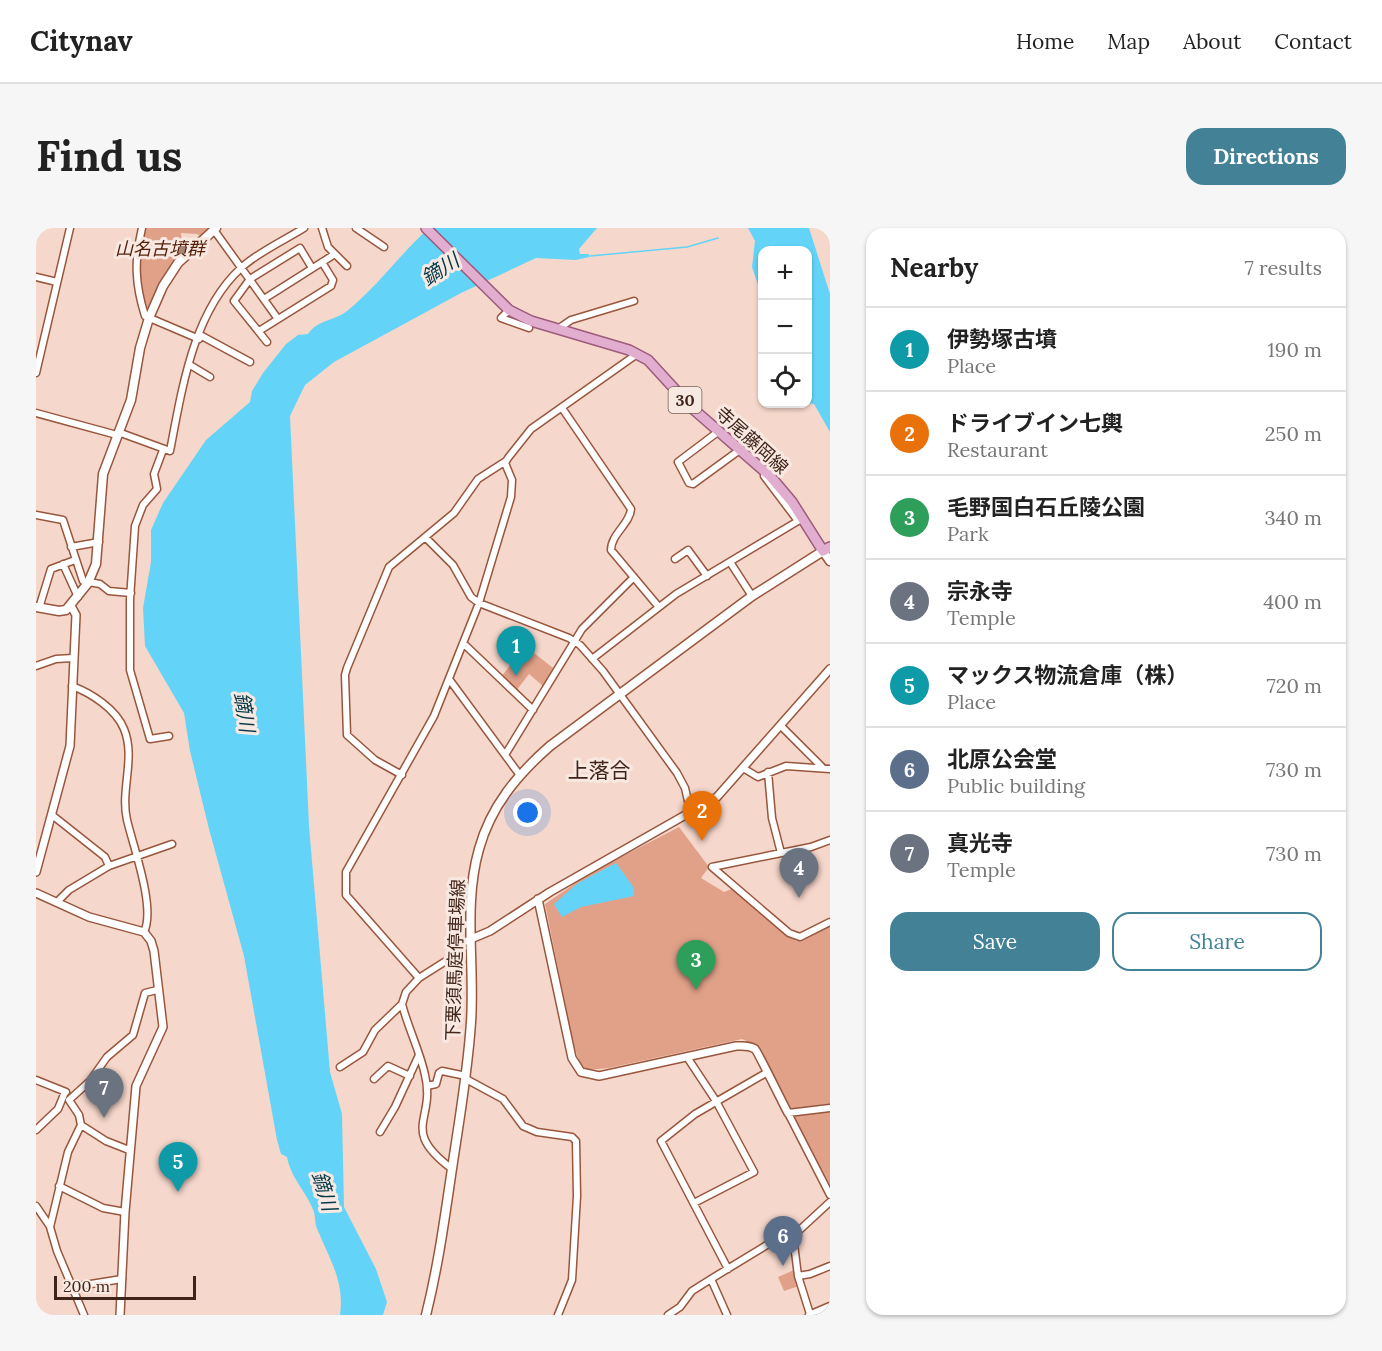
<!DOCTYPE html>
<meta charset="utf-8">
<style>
:root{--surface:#fff;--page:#f6f6f6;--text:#222;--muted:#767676;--line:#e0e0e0;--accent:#438296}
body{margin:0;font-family:Lora,"Noto Sans JP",serif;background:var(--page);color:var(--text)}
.controls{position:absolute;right:18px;top:18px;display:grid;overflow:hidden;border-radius:12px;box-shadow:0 2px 4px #0004}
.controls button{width:54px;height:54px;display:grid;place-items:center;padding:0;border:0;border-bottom:2px solid var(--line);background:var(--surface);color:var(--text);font:30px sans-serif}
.scale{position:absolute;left:18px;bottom:15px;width:142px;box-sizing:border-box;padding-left:6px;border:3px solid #402419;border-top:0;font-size:16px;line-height:21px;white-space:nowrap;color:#402419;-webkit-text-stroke:4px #f8e8e2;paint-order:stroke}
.you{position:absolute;left:492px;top:585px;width:21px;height:21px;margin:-15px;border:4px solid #fff;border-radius:50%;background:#1a73e8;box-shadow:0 0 0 9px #1a73e833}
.badge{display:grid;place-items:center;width:39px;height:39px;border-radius:50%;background:var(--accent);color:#fff;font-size:20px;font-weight:700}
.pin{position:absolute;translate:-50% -50px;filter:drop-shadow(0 2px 3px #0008)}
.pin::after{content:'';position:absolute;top:32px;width:21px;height:18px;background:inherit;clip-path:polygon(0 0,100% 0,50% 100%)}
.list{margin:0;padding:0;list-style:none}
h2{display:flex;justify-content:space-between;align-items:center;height:78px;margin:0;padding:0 24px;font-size:26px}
h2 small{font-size:20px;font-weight:400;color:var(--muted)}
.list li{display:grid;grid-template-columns:39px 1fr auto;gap:18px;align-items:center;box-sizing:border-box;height:84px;padding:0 24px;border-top:2px solid var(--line)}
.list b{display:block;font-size:22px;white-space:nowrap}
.list p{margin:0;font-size:20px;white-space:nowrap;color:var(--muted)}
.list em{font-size:20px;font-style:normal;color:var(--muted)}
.actions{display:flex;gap:12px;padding:18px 24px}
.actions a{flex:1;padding:14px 0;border:2px solid var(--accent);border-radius:18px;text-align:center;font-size:21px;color:var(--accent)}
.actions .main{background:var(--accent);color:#fff}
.icon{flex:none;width:33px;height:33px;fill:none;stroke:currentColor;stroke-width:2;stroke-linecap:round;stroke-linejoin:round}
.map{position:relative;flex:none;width:794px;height:1087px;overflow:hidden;border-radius:18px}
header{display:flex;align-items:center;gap:36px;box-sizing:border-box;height:84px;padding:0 30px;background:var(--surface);border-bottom:2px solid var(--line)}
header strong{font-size:28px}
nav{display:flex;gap:33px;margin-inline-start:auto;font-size:21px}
.intro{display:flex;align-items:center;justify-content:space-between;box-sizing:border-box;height:144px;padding:0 36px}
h1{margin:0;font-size:42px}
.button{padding:15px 27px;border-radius:18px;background:var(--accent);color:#fff;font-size:21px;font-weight:700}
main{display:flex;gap:36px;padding:0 36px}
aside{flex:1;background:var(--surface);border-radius:18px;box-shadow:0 2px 4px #0004}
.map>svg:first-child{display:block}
.green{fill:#e1a189}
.water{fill:#63d4f8}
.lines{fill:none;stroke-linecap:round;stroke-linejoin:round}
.stream{stroke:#63d4f8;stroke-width:1.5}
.minor-casing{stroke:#98563d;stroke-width:9}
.tertiary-casing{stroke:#98563d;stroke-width:10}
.secondary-casing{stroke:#98563d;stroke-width:11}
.primary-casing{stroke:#9d5b7c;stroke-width:12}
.minor{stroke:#fff;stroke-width:6}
.tertiary{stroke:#fff;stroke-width:7}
.secondary{stroke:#fff;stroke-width:8}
.primary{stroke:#e2aed0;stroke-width:9}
.labels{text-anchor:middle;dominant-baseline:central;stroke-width:6;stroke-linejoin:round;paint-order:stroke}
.shield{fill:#f8e8e2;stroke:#775f55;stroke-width:1.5}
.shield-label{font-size:16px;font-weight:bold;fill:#402419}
.park-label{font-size:18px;font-style:italic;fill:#541f07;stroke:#f8e8e2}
.street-label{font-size:18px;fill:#402419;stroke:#f8e8e2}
.water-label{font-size:20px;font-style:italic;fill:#043a49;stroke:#f8e8e2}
.quarter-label{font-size:21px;fill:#402419;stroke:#f8e8e2}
</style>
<header>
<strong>Citynav</strong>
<nav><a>Home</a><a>Map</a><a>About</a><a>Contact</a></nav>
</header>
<div class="intro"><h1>Find us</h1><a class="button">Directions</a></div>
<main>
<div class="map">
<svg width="794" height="1087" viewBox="0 0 794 1087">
<rect width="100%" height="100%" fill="#f6d7cb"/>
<path class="green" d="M108,0H177L165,9L161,6L145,5L147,27L112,87C98,61 101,28 108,0Z
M493,421L517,440L507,458L493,446L480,463L465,449L480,430L483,432Z
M643,599L673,639L665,650L688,664L698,660L760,713L794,696V961L725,824L715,815L706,811L573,840L551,842L544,835L538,819L509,676L556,644Z
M758,1042L763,1058L748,1063L742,1049Z"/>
<path class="water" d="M393,0H561L543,21L544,26H553V29L540,32L500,30L425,65L298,134L269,157L254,188L273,598L294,844L306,886L308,979L340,1041L351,1074L347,1087H304C309,1052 292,1029 280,998C279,993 279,988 278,984C271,964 255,951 251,929L245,926L241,912L208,728L173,601L154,523L148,485L109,418L107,380L115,334V302L127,275L170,212L214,174L216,163L227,145L250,116L262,107L272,106C281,92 298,93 311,83C342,58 364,26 393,0Z
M712,0H773L794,66V204L778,176L772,175V22H726V68L716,39L719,13Z
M580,635L598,660V668L545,679L526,689L518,676L542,655Z"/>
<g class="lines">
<path class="stream" d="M554,28L651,19L682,10"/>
<defs>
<path id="minor" d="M106,0C98,33 99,56 109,88L163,111
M286,0L292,19L311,38
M320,0L348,19
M178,2L242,91
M0,49L21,54
M228,71L299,26
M473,82L465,90L493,100
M522,101L535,92L598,73
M223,103L295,58L297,52L286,34
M164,107L214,134
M231,114L198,73L214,51L264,20L276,40
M154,137L174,149
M0,145L34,0
M526,180L595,281C594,296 575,306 575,322L622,378
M0,185L81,207
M683,203L642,234L653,255L657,256L705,221
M82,204L134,223C146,161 157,84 205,40C222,24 249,12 268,0
M127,222L118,246L121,261L107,277L99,298L94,371V442L114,511L133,508
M0,287L27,292L47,353L64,356L73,363L95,365
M389,309L417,337L435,369L443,375L533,410L544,417L567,443L641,545L649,560L655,586
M35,319L63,314
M639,331L652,322L671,348
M694,334L716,368
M27,336L42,369
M3,380L15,341L39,332
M427,415L497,482
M556,431L640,366L762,293L728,248L729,244
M0,438L20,431L37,430
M413,451L483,546
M36,458C55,465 80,481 88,501C100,530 84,562 91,592C97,618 120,680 108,704
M745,498L786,539
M469,527L546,401L598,349
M707,540L722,549L750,538L794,541
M732,544L736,590L745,625
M366,547L339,532L311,507L309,447L311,440L353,339L418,285L442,251L470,233
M16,587L69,629L73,638
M676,639L753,705L764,709L794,694
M676,639L775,619L794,612
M21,674L33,662L73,638L136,616
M383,750L310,667V644L398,488L443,375L475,269L476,252L469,235L472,230L495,201L601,126
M651,829L680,873L718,944L658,975
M304,839L327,824L339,802L366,776
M338,851L352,838L374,848
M430,851L467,871L487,898L501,904L536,909L540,913L541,968L536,1052L522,1087
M0,852L30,864
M391,858L400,856L403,845L406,843L430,848
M794,880L752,885L794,967
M45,897L70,913L93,922
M0,902L22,881L29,864
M344,904L359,879L383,827
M416,941C363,901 400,893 389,847C384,823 372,800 366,776L370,764L383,750L413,731L422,717L435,711
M23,958L67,980L89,984
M0,978L13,997
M757,1008L762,1048L774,1086
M692,1041L625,913L659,886L730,845
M762,1048L774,1046L794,1038
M675,1051L691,1087
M36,1059L86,1051
M48,1087L21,1023L14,999L32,924L45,897L43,887L33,872L54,853L71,829L97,807L109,765L121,762
M632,1087L644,1079L656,1063L675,1051L734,1015L757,1008L794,974
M773,1087L794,1078"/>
<path id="tertiary" d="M0,644L34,518L40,387L35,378
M0,665L53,689L108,704L115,713L118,723L127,799L100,858L89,984L84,1087
M502,671L536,830L545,844L563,848L700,818C707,818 713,817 719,821C722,824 747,876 752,885
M435,711L454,703L514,664L681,569L794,441"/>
<path id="secondary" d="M0,379L23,383L30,382L52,355L60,336L67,246L95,172L104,120L113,90L127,58L142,35L180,0
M390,1087C403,1035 409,987 417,934C424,888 432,841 435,794C439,737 427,677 443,621C455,578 481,547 514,518L716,368L787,323L794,333"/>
<path id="primary" d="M390,0L473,82L495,93L593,122L612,132L656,180L734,248L756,274L787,323L794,319"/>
</defs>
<use href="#minor" class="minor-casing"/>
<use href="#tertiary" class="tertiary-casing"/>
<use href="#secondary" class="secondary-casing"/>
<use href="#primary" class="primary-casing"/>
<use href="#minor" class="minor"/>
<use href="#tertiary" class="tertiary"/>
<use href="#secondary" class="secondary"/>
<use href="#primary" class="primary"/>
</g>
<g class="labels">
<rect class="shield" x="632.5" y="159" width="33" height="26" rx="4.5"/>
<g class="shield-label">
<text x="649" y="172">30</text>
</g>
<g class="park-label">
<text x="124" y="20">山名古墳群</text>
</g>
<g class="street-label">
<text transform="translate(716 212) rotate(42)">寺尾藤岡線</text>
<text transform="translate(419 732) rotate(-88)">下栗須馬庭停車場線</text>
</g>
<g class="water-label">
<text transform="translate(404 41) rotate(-33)">鏑川</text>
<text transform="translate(209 484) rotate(81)">鏑川</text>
<text transform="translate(289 963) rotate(73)">鏑川</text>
</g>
<g class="quarter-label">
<text x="563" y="542">上落合</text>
</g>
</g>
</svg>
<div class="controls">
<button>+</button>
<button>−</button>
<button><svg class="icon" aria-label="locate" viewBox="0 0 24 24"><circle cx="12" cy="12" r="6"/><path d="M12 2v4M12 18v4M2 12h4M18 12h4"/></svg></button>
</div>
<div class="scale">200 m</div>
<div class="you"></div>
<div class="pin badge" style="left:480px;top:448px;background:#0f9aa8">1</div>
<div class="pin badge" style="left:666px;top:613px;background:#e8710a">2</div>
<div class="pin badge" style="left:660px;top:762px;background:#2e9e5b">3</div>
<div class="pin badge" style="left:763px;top:670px;background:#6b7280">4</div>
<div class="pin badge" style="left:142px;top:964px;background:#0f9aa8">5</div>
<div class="pin badge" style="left:747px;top:1038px;background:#5c6f8a">6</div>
<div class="pin badge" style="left:68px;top:890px;background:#6b7280">7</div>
</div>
<aside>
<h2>Nearby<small>7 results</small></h2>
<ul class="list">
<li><span class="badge" style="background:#0f9aa8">1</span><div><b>伊勢塚古墳</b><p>Place</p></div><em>190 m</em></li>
<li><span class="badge" style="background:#e8710a">2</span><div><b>ドライブイン七輿</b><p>Restaurant</p></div><em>250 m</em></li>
<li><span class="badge" style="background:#2e9e5b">3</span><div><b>毛野国白石丘陵公園</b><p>Park</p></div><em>340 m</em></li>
<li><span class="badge" style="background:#6b7280">4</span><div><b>宗永寺</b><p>Temple</p></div><em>400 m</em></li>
<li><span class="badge" style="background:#0f9aa8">5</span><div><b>マックス物流倉庫（株）</b><p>Place</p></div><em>720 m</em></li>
<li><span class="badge" style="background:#5c6f8a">6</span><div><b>北原公会堂</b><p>Public building</p></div><em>730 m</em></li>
<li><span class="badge" style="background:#6b7280">7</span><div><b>真光寺</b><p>Temple</p></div><em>730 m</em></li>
</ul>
<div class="actions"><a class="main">Save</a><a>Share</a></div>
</aside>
</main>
